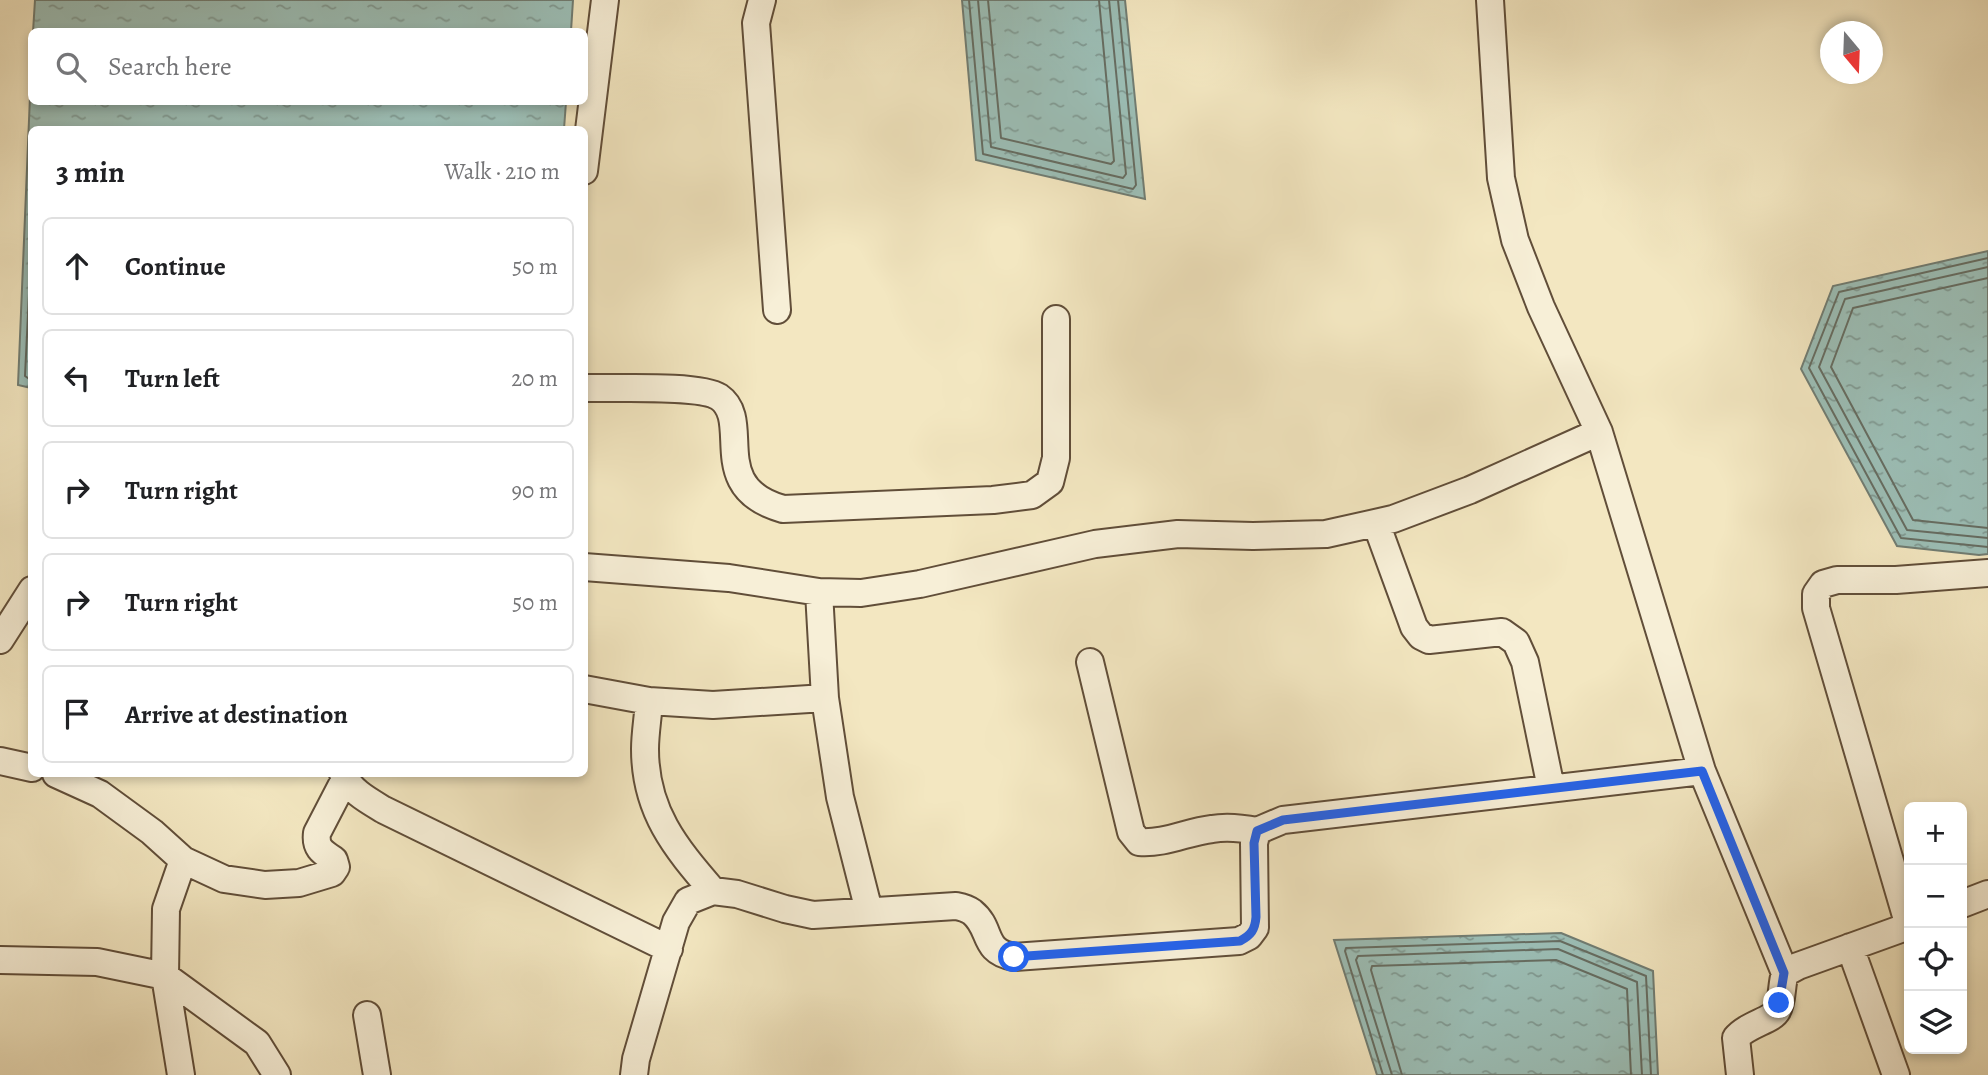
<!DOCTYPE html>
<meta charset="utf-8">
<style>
:root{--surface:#fff;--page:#f2f2f2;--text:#202124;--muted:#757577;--line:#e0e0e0}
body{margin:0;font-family:Alegreya,serif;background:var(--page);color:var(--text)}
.controls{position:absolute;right:21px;bottom:21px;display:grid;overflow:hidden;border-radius:10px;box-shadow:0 4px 10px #0003}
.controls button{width:63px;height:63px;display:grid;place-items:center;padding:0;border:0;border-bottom:2px solid var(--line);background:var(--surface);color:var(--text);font:35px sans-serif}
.compass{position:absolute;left:1820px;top:21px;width:63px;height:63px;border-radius:50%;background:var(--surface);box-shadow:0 4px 10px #0003;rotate:161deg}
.stop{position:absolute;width:21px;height:21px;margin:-16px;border:5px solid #2563eb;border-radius:50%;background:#fff}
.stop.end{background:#2563eb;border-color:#fff;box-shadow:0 2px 7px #0008}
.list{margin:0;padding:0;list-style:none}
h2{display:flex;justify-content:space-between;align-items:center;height:91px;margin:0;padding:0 28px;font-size:30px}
h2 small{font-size:23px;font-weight:400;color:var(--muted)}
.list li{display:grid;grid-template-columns:46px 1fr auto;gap:21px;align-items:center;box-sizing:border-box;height:98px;margin:0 14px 14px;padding:0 14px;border:2px solid var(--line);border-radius:10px}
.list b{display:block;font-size:26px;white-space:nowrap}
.list em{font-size:23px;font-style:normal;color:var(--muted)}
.icon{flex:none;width:38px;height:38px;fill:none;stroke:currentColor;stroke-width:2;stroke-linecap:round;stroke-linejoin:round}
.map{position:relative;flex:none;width:1988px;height:1075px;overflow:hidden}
.search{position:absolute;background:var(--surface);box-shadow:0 4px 10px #0003;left:28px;top:28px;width:560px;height:77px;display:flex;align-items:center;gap:18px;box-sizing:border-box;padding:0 24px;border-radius:10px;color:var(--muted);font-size:26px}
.panel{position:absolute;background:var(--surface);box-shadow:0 4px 10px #0003;left:28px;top:126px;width:560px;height:651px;border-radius:10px}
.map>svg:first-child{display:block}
.water{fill:url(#water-ripples);stroke:#717d73;stroke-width:2}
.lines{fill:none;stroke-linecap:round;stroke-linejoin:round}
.shore{stroke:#666d62;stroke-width:2}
.street-casing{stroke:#614e39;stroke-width:30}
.street{stroke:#f7efd7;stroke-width:26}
.route{stroke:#2563eb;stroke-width:9}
</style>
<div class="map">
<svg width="1988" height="1075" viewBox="0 0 1988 1075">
<defs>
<pattern id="water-ripples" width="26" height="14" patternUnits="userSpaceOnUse" patternTransform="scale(1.75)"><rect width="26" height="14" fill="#9cbfb7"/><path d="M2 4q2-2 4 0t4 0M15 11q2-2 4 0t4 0" fill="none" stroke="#809a93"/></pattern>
</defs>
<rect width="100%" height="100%" fill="#f3e7c1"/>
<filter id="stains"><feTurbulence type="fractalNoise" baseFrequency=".00286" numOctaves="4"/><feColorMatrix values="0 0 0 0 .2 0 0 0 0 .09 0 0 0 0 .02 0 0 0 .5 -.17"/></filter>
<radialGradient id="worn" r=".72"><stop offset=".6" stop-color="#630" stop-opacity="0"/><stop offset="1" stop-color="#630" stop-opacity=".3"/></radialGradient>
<path class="water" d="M35,0H573L571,31L33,32Z
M962,0H1125L1145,199L976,160Z
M31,72L32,102H566L564,129L32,130L31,388L18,385Z
M1988,251V554L1979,555L1897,546L1801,369L1833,286Z
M1561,933L1653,971L1658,1075H1377L1334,940Z"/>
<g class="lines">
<path class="shore" d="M969,0L983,154L1133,189L1136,185L1118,0
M978,0L991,147L1123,178L1126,174L1109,0
M988,0L1001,138L1111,164L1114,161L1099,0
M32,232L25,376L32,381
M1988,258L1839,292L1809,368L1901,538L1988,547
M1988,267L1845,299L1819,367L1907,530L1988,538
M1988,278L1853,308L1831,367L1913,520L1988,528
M1383,1075L1345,951L1346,948L1560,941L1646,976L1651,1075
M1392,1075L1356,960L1358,956L1558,949L1637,982L1642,1075
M1402,1075L1371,970L1372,966L1556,960L1627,989L1631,1075"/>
<defs>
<path id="street" d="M762,0L756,23L777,310
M1490,0L1501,178L1515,240L1541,307L1599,432L1702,771L1785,973
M584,171L605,0
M584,388C612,389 699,384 719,397C754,421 705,487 783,509L993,500L1032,495L1050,482L1056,458V319
M1376,523L1414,627L1421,636L1429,640L1502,632L1516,642L1525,662L1551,788
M584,567L729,578L819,592L861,593L920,584L1095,544L1178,534L1253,536L1326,534L1393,519L1470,490L1599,432
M819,592L825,698L840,797L869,911
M0,640L32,590
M1090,662L1131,832L1139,842C1165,844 1187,832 1212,829C1227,826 1242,828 1257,831
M584,689L649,701L713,705L825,698
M649,701C648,717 645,734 645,749C645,811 675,847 713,891
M0,761L32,768
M56,774L100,794L152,832L183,860L224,879L265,885L299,883L332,873L336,867L334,860C322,852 315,848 317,833L345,779
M343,774C350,791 369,801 384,810L669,949
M1962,904L1988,894
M1850,947L1896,1075
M0,960L97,962L165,976L257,1043L277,1075
M367,1015L377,1075
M181,1075L165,976L166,909L183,860
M634,1075L636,1059L676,922L688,901L713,891L737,894L785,909L813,915L956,906C961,907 968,909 972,912C993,929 981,951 1014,957L1239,941L1249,936L1255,928L1254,843L1257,831L1283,820L1702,771
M1740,1075L1736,1038C1746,1025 1773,1020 1777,1011C1783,1001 1781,985 1785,973L1798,966L1909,926L1816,608V594L1823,584L1837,580H1896L1988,573"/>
</defs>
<use href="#street" class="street-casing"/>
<use href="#street" class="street"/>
</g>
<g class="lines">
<path class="route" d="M1014,957L1240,941C1251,935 1255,930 1256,917L1254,843L1257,831L1283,820L1702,771L1784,973L1779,1003"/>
</g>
<rect width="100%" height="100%" filter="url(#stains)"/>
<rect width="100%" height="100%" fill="url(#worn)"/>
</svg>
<div class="controls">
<button>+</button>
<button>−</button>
<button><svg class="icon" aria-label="locate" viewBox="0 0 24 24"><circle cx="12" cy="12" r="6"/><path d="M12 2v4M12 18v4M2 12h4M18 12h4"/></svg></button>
<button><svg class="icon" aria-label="layers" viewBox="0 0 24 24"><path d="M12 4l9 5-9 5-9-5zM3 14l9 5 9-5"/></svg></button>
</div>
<svg class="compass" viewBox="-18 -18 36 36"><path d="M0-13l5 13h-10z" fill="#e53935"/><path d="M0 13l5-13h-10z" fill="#757577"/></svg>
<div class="stop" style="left:1014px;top:957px"></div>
<div class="stop end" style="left:1779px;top:1003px"></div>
<div class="search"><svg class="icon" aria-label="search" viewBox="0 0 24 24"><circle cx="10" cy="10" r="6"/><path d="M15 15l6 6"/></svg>Search here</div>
<section class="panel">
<h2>3 min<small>Walk · 210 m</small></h2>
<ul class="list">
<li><svg class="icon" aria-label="ahead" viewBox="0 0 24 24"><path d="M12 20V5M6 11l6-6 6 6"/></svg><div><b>Continue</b></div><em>50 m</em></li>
<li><svg class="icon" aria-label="left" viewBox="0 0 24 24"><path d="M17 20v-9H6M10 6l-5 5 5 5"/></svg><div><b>Turn left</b></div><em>20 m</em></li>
<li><svg class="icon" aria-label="right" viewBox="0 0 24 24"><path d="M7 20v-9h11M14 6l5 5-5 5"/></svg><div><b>Turn right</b></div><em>90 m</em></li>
<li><svg class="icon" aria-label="right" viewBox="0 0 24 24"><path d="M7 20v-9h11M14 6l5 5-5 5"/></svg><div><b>Turn right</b></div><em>50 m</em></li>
<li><svg class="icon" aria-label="arrive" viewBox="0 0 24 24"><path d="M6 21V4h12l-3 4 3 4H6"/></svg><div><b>Arrive at destination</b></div></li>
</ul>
</section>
</div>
